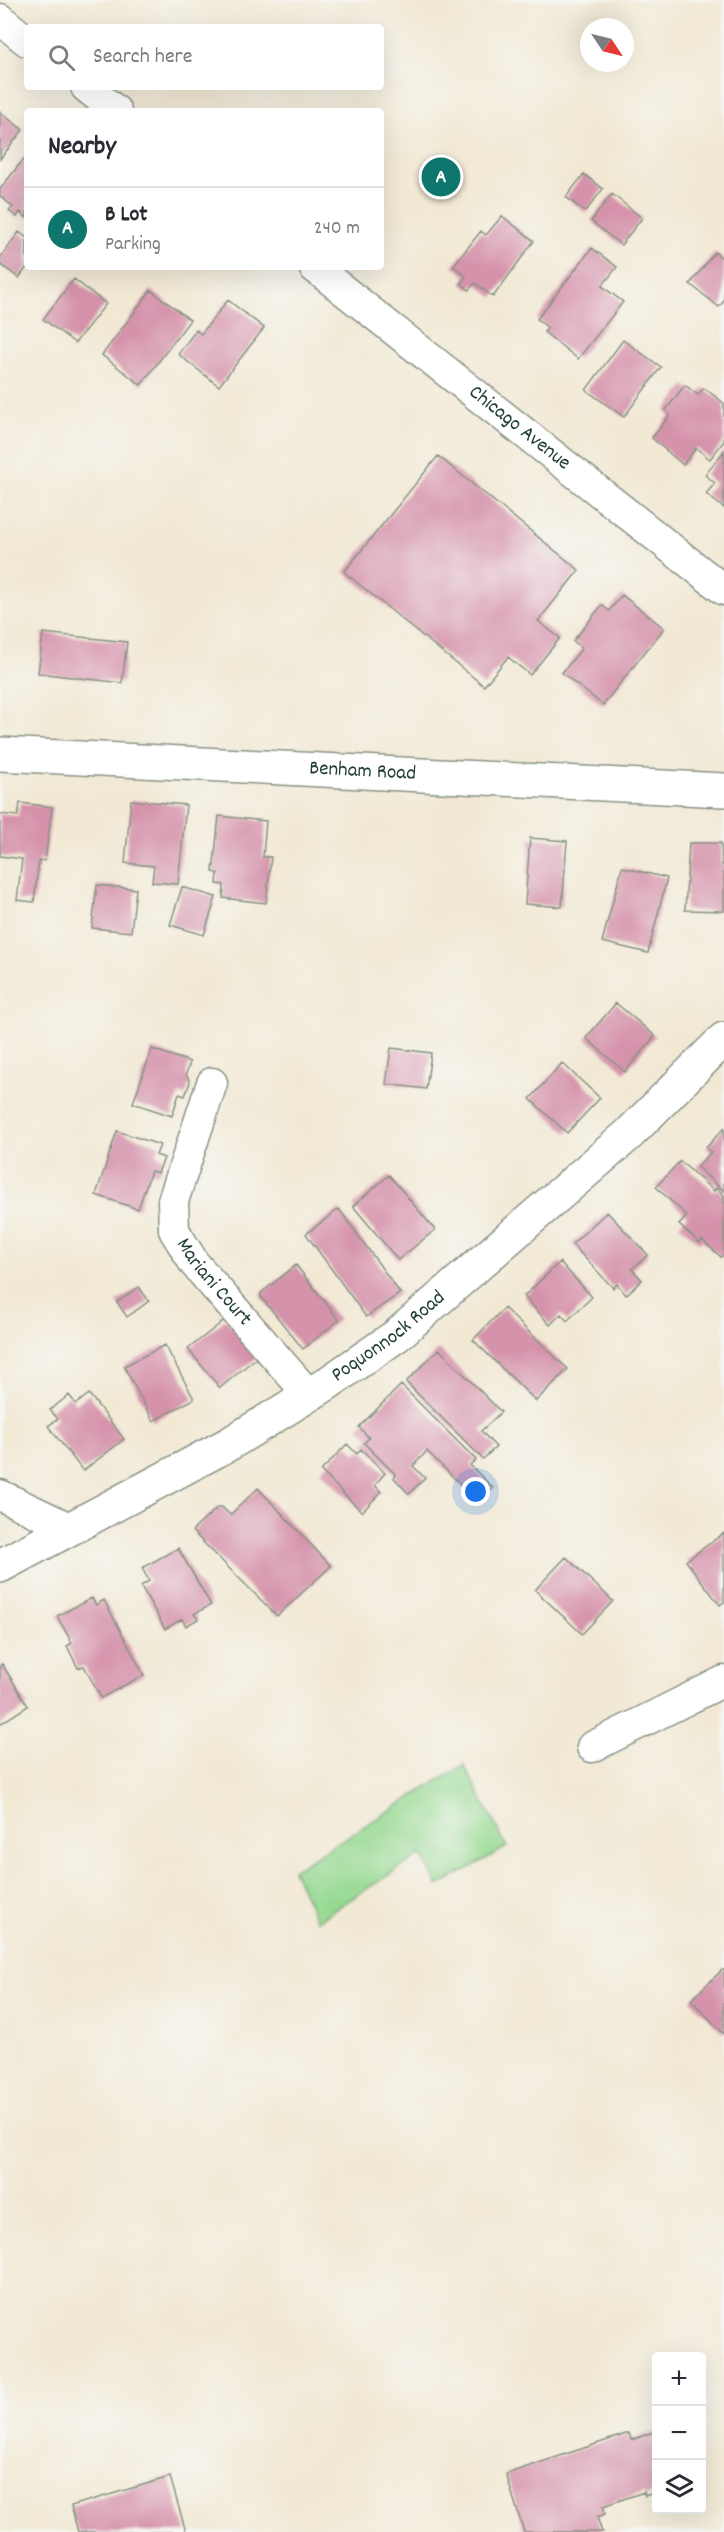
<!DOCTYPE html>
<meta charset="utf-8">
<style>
:root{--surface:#fff;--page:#f2f2f3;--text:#2b2b33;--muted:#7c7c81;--line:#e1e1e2;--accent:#0f766e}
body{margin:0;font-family:Dekko,sans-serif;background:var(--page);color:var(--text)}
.controls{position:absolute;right:18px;bottom:18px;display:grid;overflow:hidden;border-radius:6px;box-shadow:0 6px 24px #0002}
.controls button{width:54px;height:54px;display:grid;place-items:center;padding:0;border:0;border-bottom:2px solid var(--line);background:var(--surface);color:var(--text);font:30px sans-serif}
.compass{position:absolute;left:580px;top:18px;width:54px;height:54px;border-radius:50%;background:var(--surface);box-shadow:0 6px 24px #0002;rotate:125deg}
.you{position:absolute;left:476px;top:1492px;width:21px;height:21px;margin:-15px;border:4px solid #fff;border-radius:50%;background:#1a73e8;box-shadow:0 0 0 9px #1a73e833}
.badge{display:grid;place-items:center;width:39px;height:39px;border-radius:50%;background:var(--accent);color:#fff;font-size:20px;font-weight:700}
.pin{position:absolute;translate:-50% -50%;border:3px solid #fff;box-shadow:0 2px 6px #0006}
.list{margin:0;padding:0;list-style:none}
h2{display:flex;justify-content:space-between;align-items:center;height:78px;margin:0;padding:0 24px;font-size:26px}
h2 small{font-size:20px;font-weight:400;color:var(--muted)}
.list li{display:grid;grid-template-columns:39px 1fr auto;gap:18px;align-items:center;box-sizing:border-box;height:84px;padding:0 24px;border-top:2px solid var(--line)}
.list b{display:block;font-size:22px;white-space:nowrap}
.list p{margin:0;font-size:20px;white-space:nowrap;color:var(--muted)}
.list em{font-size:20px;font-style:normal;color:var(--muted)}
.icon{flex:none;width:33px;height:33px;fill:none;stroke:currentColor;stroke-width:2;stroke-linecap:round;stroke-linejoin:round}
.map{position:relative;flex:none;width:724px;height:2532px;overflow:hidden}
.search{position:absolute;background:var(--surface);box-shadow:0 6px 24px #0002;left:24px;top:24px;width:360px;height:66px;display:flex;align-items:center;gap:15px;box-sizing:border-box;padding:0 21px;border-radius:6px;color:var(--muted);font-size:22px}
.panel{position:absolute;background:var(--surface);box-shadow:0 6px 24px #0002;left:24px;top:108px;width:360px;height:162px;border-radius:6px}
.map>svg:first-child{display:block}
.green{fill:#95d991;stroke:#5a8b62;stroke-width:1.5}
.building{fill:#d592ab}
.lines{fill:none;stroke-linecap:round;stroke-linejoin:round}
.street-casing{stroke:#889384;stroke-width:33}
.secondary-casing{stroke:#889384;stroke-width:36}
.street{stroke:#fff;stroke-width:30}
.secondary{stroke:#fff;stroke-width:33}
.labels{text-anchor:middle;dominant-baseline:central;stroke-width:6;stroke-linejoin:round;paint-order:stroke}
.street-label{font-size:21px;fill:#1f3d34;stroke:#f6f6f2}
</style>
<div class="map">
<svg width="724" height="2532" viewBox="0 0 724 2532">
<rect width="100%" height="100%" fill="#f6f6f2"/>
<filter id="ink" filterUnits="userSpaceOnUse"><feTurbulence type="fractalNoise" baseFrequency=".0167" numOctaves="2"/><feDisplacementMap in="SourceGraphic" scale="12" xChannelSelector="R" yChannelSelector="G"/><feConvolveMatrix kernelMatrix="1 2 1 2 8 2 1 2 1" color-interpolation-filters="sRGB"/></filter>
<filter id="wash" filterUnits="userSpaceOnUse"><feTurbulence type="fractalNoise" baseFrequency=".008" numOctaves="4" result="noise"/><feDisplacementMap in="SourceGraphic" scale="24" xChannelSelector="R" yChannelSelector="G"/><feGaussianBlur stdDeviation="1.35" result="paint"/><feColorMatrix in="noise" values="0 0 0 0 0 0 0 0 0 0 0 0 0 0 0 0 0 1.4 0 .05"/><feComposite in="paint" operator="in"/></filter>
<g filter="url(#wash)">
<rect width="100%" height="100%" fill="#f2e9d5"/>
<path class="green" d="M464,1765L507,1847L438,1886L421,1854L317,1921L293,1870Z"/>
<g id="blocks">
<path class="building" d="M0,112L23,130L0,159Z
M27,155V218L20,212L17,217L9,211L13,207L0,196V189Z
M584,174L603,189L585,212L566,197Z
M612,194L642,218L621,245L591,221Z
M502,216L534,241L493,297L475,283L469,290L461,283L466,276L453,266L481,231L486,235Z
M19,232L27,238V267L19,278L0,264V258Z
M592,248L617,267L602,286L623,302L578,359L544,332L548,328L537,319Z
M715,252L724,260V301L719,307L690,284Z
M74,279L106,304L75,343L43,319Z
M151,290L190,320L141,385L102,355Z
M228,300L264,328L219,386L178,354L196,330L201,334Z
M623,340L661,367L624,417L586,390Z
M685,385L698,395L704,388L724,403V441L710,459L696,448L683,465L652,438L670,415L665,411Z
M724,451V508L706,494L715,483L705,475Z
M438,456L579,570L538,621L560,638L530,675L508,657L484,686L344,572Z
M622,595L664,628L603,705L562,673L582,648L573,641L602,605L609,611Z
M43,633L127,642L122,683L38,673Z
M131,800L186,805L178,884L152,882L154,866L125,863Z
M20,803L52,807L45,861L39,860L34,902L17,900L22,859L0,856V814L18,816Z
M219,816L266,821L263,857H271L266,903L223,898L224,885L217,884L218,873L213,872Z
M530,838L567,841L562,907L525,904Z
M689,843H721L722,865H724V911L685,910Z
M622,867L667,878L648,953L602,942Z
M97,885L136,889L131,932L92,928Z
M182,887L216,897L204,935L170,925Z
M616,1003L655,1036L625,1072L586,1038Z
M391,1048L431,1053L426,1089L386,1084Z
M152,1049L190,1062L186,1074L190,1082L185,1096L179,1094L172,1116L133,1103Z
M562,1063L600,1098L567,1133L530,1099Z
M724,1128V1191L697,1167L711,1152L706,1148Z
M117,1131L160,1145L156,1155L164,1158L158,1173L151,1171L138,1209L96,1195Z
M680,1161L714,1191L716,1188L724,1195V1254L721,1257L702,1240L700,1243L679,1225L687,1216L656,1187Z
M389,1175L435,1230L398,1260L353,1206Z
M339,1209L400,1293L366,1317L306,1234Z
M607,1212L648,1255L632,1269L642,1280L626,1295L617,1284L613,1288L572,1244Z
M560,1262L592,1297L567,1321L561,1314L550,1325L524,1296Z
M296,1265L339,1320L303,1349L261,1297V1293Z
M139,1287L149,1301L127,1317L117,1302Z
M504,1308L568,1369L536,1401L473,1340Z
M226,1319L256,1358L220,1388L188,1349Z
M165,1345L194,1399L153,1421L124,1366Z
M439,1349L501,1412L481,1431L496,1447L483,1459L406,1382Z
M401,1385L476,1460L470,1465L493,1488L479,1503L427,1451L413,1466L425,1478L409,1494L394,1478L396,1475L364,1443L369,1438L359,1427Z
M89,1394L124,1439L83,1471L48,1426L58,1419L50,1410L69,1395L76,1404Z
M347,1444L357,1454L361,1449L385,1473L375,1485L381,1492L362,1512L321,1471Z
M258,1488L331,1566L277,1616L192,1531L218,1507H222L230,1515Z
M724,1533V1602L720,1605L686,1561Z
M178,1548L211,1605L194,1614L198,1619L186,1626L182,1619L165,1629L141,1586L149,1581L142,1568Z
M566,1557L613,1601L582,1634L535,1590Z
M92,1598L96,1605L104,1600L144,1675L101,1698L84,1666L78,1668L67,1646L72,1643L57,1616Z
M2,1664L28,1706L0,1724V1666Z
M722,1970H724V2034L691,2000Z
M656,2431V2492L645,2496L644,2492L603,2506L605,2514L597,2517L602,2532H524L506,2474L629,2433L631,2440Z
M170,2477L186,2532H78L71,2506Z"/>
</g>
</g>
<g filter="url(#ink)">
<use href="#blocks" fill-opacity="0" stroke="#889384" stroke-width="1.5"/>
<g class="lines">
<defs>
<g id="street">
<path d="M0,19L27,41"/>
<path d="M86,87L116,111"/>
<path id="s1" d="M314,267L724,590"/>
<path id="s2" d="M212,1083L173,1201L174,1230L194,1263L309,1395"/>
<path d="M0,1495L69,1528"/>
<path d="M592,1747L724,1681"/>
</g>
<g id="secondary">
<path id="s3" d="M0,754L724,790"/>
<path id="s4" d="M0,1566L229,1444L325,1385L396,1336L628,1135L724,1039"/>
</g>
</defs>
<use href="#street" class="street-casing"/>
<use href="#secondary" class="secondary-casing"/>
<use href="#street" class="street"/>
<use href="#secondary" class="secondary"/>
</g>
</g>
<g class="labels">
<g class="street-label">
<text stroke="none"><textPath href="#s1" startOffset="261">Chicago Avenue</textPath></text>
<text stroke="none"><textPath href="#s3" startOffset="363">Benham Road</textPath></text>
<text stroke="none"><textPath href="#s2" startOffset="219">Mariani Court</textPath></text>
<text stroke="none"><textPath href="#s4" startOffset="452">Poquonnock Road</textPath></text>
</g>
</g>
</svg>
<div class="controls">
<button>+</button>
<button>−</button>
<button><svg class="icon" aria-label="layers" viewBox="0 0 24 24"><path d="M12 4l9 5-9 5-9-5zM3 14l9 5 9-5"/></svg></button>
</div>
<svg class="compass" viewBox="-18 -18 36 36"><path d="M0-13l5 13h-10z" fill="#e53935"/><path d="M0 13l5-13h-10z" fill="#7c7c81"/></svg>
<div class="you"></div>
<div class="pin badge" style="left:441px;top:177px">A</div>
<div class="search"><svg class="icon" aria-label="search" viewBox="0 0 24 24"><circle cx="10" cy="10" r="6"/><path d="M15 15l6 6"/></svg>Search here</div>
<section class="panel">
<h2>Nearby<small></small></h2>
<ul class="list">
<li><span class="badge">A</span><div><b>B Lot</b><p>Parking</p></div><em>240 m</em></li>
</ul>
</section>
</div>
